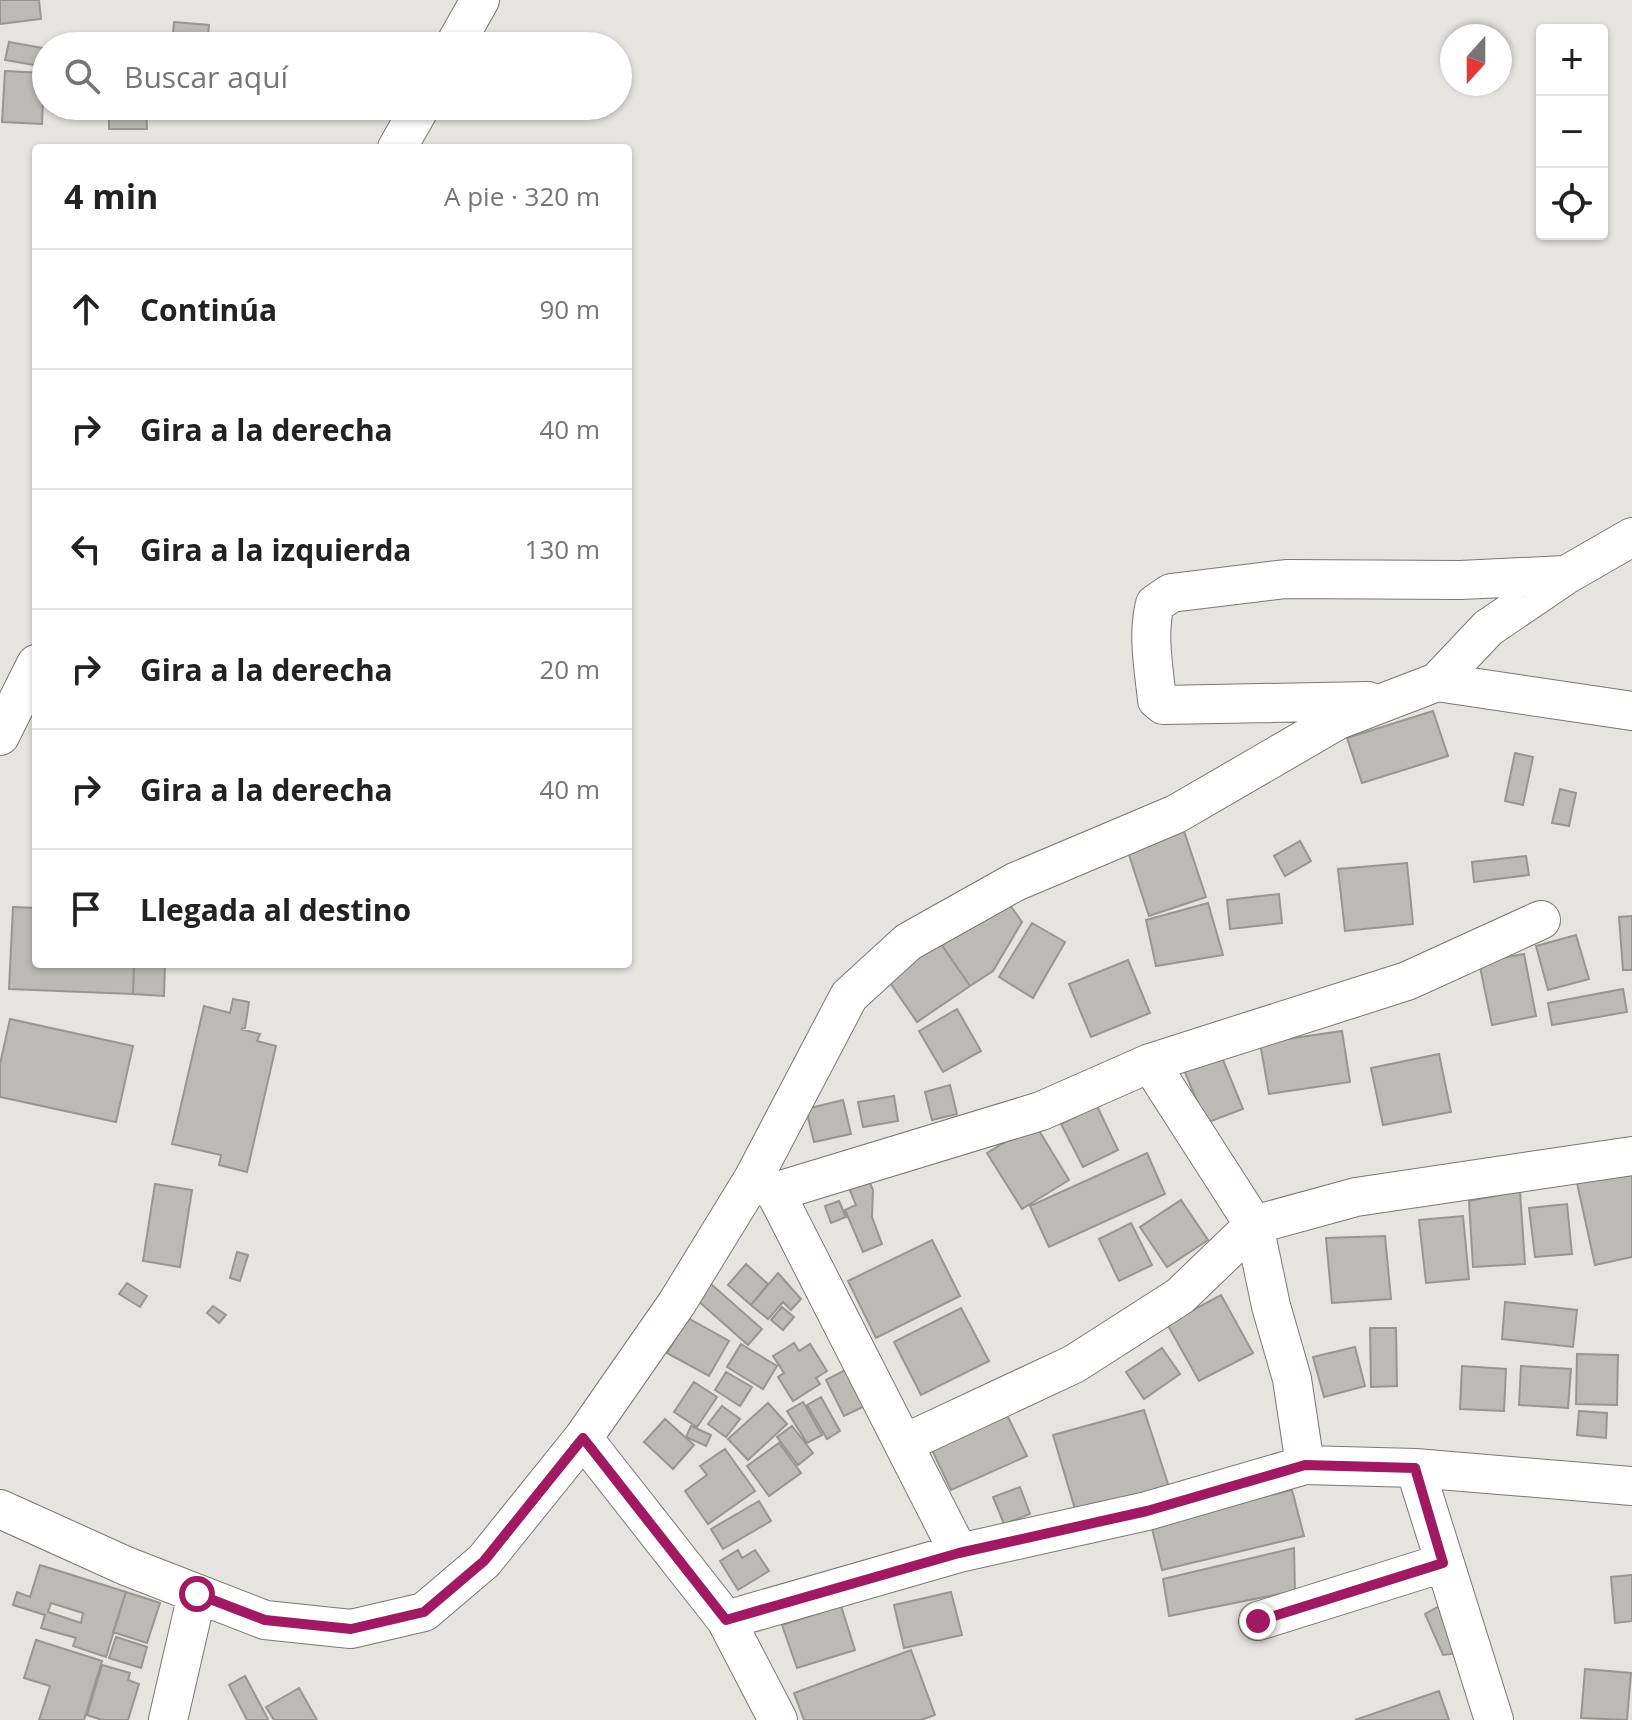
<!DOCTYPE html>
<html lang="es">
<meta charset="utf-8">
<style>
:root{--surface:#fff;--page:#f2f2f2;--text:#222;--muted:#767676;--line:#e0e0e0}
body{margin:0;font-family:"Open Sans",sans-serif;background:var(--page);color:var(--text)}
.controls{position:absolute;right:24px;top:24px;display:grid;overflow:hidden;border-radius:8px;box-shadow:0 2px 6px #0004}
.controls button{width:72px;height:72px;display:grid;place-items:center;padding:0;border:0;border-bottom:2px solid var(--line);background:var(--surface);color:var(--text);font:40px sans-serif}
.compass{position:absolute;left:1440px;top:24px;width:72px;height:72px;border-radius:50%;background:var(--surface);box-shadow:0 2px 6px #0004;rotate:201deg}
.stop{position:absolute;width:24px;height:24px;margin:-18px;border:6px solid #a11863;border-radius:50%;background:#fff}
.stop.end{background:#a11863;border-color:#fff;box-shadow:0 2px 8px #0008}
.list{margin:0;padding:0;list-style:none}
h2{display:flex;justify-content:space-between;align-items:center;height:104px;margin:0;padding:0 32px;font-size:34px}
h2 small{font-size:26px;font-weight:400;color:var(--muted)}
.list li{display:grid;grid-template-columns:52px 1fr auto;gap:24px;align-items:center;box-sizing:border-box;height:120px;padding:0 32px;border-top:2px solid var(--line)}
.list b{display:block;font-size:30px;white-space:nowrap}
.list em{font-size:26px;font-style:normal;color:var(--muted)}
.icon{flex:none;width:44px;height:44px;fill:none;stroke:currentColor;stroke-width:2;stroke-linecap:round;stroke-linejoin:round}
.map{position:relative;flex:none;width:1632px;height:1720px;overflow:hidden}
.search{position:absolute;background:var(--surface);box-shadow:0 2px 6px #0004;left:32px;top:32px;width:600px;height:88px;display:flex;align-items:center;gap:20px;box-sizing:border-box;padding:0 28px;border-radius:44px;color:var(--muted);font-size:30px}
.panel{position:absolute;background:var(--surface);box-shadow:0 2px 6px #0004;left:32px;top:144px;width:600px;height:824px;border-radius:8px}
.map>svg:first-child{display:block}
.building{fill:#bcbab4;stroke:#989690;stroke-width:2;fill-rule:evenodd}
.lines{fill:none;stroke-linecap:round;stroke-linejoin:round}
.minor-casing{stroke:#7a7873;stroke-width:40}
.minor{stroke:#fff;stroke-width:38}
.route{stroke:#a11863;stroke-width:10}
</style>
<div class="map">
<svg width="1632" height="1720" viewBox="0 0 1632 1720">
<rect width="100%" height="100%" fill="#e6e4de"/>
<path class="building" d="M0,0H39L41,19L0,24Z
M174,22L209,25L207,46H172Z
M9,42L43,48L40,66L5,60Z
M5,71L44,73L42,124L2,122Z
M109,106H146L147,129H109Z
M215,106H255L256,110L218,118Z
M1433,711L1448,756L1362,783L1347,738Z
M1515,753L1533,757L1523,805L1505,801Z
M1560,789L1576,793L1569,826L1552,823Z
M1184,831L1206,897L1149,916L1127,849Z
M1300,841L1311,861L1285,876L1274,856Z
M1526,856L1529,875L1474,882L1472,862Z
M1407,863L1413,924L1345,931L1338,869Z
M1279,894L1282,923L1230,929L1227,900Z
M1005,898L1022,922L993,971L970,986L939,941Z
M1208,903L1223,955L1156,966L1146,920Z
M13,907L36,908V964H134L133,994L9,989Z
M1632,916V970H1623L1619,917Z
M1032,923L1065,942L1033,998L999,977Z
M1576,935L1589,979L1548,990L1536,946Z
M939,941L970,986L917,1022L886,977Z
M1524,954L1536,1016L1492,1025L1479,962Z
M1128,960L1150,1013L1091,1037L1069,984Z
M134,964H165L164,996L133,994Z
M1623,989L1627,1012L1552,1025L1548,1003Z
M233,999L249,1002L245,1028L241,1029L260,1034L257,1041L276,1046L247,1172L219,1165L221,1155L172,1144L204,1006L230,1013Z
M957,1009L981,1051L943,1072L919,1031Z
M10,1019L133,1046L116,1122L0,1097V1064Z
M1342,1031L1350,1082L1269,1094L1260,1043Z
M1439,1054L1451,1112L1383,1125L1371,1068Z
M1221,1055L1243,1109L1206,1123L1184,1070Z
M950,1085L957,1114L932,1120L925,1092Z
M894,1096L898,1121L863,1127L858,1102Z
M843,1100L851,1134L814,1142L806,1109Z
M1097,1106L1118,1150L1083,1167L1061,1124Z
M1035,1124L1069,1180L1022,1209L987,1153Z
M1147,1153L1165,1194L1049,1247L1030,1206Z
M864,1169L873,1190L872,1217L882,1244L863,1252L845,1210L856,1205L844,1176Z
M1632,1172V1257L1595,1265L1577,1183Z
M155,1184L192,1190L180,1267L143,1261Z
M1520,1191L1525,1264L1473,1267L1469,1201Z
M1181,1200L1208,1240L1167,1267L1140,1227Z
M839,1201L846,1217L831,1223L825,1206Z
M1567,1204L1572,1254L1535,1257L1529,1208Z
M1463,1216L1469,1279L1426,1283L1419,1220Z
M1131,1223L1152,1265L1119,1281L1099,1239Z
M1385,1236L1391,1299L1332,1303L1326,1238Z
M932,1240L960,1296L876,1338L848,1281Z
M237,1252L248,1255L240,1281L230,1278Z
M746,1264L768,1284L751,1305L728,1285Z
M778,1273L801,1299L791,1310L783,1302L768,1319L751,1305Z
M127,1283L147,1296L140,1307L119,1294Z
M711,1284L762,1329L748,1345L697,1300Z
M1221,1295L1253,1353L1199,1381L1167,1324Z
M1505,1302L1577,1310L1573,1347L1502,1339Z
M213,1306L226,1315L219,1323L207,1313Z
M782,1307L794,1317L783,1330L771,1320Z
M961,1308L989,1361L921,1395L894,1342Z
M688,1318L729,1341L709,1376L667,1353Z
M1370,1328H1396L1397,1386L1371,1387Z
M794,1343L799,1351L810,1344L827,1371L816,1378L820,1384L793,1401L778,1377L784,1373L773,1356Z
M741,1344L777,1366L763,1389L727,1367Z
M1355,1347L1365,1386L1324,1397L1313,1357Z
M1162,1348L1180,1374L1144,1399L1126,1372Z
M1577,1354L1618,1355L1617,1405L1576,1404Z
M1462,1366L1506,1369L1504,1411L1460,1409Z
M1521,1366L1571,1369L1568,1408L1519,1405Z
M849,1368L867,1405L844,1416L826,1380Z
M726,1372L752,1387L740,1406L715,1390Z
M694,1382L717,1397L697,1427L674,1412Z
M821,1397L840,1431L827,1439L807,1405Z
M803,1402L822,1435L807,1443L787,1411Z
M768,1403L787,1424L748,1460L728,1439Z
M722,1406L740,1419L726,1437L708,1424Z
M1144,1410L1169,1487L1075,1509L1053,1435Z
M1579,1411L1607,1413L1606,1438L1577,1435Z
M1007,1415L1027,1456L951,1490L932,1450Z
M665,1419L694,1445L673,1469L644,1442Z
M691,1426L711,1435L706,1446L686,1437Z
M792,1426L813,1453L798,1465L777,1437Z
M779,1443L801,1473L769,1496L747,1466Z
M725,1449L755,1491L708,1524L685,1491L707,1475L700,1466Z
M1020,1487L1030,1514L1004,1524L993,1497Z
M1292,1490L1304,1536L1162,1570L1151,1524Z
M759,1501L771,1521L723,1549L711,1529Z
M1294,1548L1295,1591L1169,1616L1163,1579Z
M738,1550L742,1558L755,1550L769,1571L738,1590L720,1561Z
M40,1565L126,1592L106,1657L73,1646L76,1638L41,1628L45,1615L13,1605L17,1592L30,1597ZM51,1603L83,1613L81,1623L48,1612Z
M1632,1575V1621L1615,1623L1611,1577Z
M126,1592L160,1603L147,1643L113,1632Z
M951,1592L962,1635L904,1648L894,1605Z
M1443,1604L1460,1653L1443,1655L1425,1614Z
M841,1606L855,1650L797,1668L782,1625Z
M116,1637L147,1647L141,1668L109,1658Z
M36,1640L102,1661L84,1720H39L50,1686L24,1678Z
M911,1650L935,1715L921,1720H804L794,1693Z
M102,1665L130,1673L128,1680L139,1684L128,1720H102L87,1715Z
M1585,1669L1631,1673L1627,1720L1581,1718Z
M245,1676L268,1719L266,1720H247L229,1685Z
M299,1688L317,1720H274L266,1707Z
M1439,1691L1449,1720H1355Z"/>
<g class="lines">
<defs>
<path id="minor" d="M454,46L480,0
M397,148L421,106
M1437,682L1632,711
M1368,701L1163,705L1157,700C1154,670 1147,634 1155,604L1171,593L1286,579L1460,580L1566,575
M0,736L36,664
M1150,1063L1254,1225L1271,1306L1292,1379L1305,1465
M755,1181L775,1192L959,1553
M775,1192L1041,1111L1150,1063L1407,981L1541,920
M583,1438L726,1620L778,1720
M905,1443L1074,1364L1180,1296L1254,1225L1356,1197L1632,1156
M1415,1468L1494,1720
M0,1509L126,1566L265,1620L351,1629L424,1612L484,1561L583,1438L677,1303L753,1179L849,996L908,942L1015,882L1176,814L1338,720L1437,682L1488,628L1566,575L1632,537
M726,1620L959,1553L1147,1511L1305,1465L1415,1468L1632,1486
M1258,1621L1443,1563
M168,1720L197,1594"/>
</defs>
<use href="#minor" class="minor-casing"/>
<use href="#minor" class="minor"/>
</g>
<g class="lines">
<path class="route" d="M197,1594L265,1620L351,1629L424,1612L484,1561L583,1438L726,1620L959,1553L1147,1511L1305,1465L1415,1468L1443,1563L1258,1621"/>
</g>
</svg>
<div class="controls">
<button>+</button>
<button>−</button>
<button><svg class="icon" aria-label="locate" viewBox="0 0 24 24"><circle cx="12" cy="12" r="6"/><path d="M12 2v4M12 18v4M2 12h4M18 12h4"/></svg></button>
</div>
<svg class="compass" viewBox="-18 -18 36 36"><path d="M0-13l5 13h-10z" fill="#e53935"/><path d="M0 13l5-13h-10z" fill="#767676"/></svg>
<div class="stop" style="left:197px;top:1594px"></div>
<div class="stop end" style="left:1258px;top:1621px"></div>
<div class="search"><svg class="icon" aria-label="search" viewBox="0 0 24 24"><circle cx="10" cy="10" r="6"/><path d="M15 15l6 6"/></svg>Buscar aquí</div>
<section class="panel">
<h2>4 min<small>A pie · 320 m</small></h2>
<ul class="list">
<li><svg class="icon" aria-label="ahead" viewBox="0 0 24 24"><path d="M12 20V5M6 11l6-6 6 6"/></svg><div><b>Continúa</b></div><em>90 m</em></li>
<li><svg class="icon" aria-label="right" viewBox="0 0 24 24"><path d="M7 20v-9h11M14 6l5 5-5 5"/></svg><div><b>Gira a la derecha</b></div><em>40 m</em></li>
<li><svg class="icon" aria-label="left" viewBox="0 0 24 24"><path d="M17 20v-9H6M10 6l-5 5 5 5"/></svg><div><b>Gira a la izquierda</b></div><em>130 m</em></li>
<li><svg class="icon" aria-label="right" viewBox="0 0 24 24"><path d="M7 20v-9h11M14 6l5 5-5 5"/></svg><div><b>Gira a la derecha</b></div><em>20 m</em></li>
<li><svg class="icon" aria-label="right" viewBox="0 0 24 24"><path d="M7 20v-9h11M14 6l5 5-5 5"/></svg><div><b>Gira a la derecha</b></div><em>40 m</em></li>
<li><svg class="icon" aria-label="arrive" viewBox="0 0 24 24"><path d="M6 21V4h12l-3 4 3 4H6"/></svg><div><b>Llegada al destino</b></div></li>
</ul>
</section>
</div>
